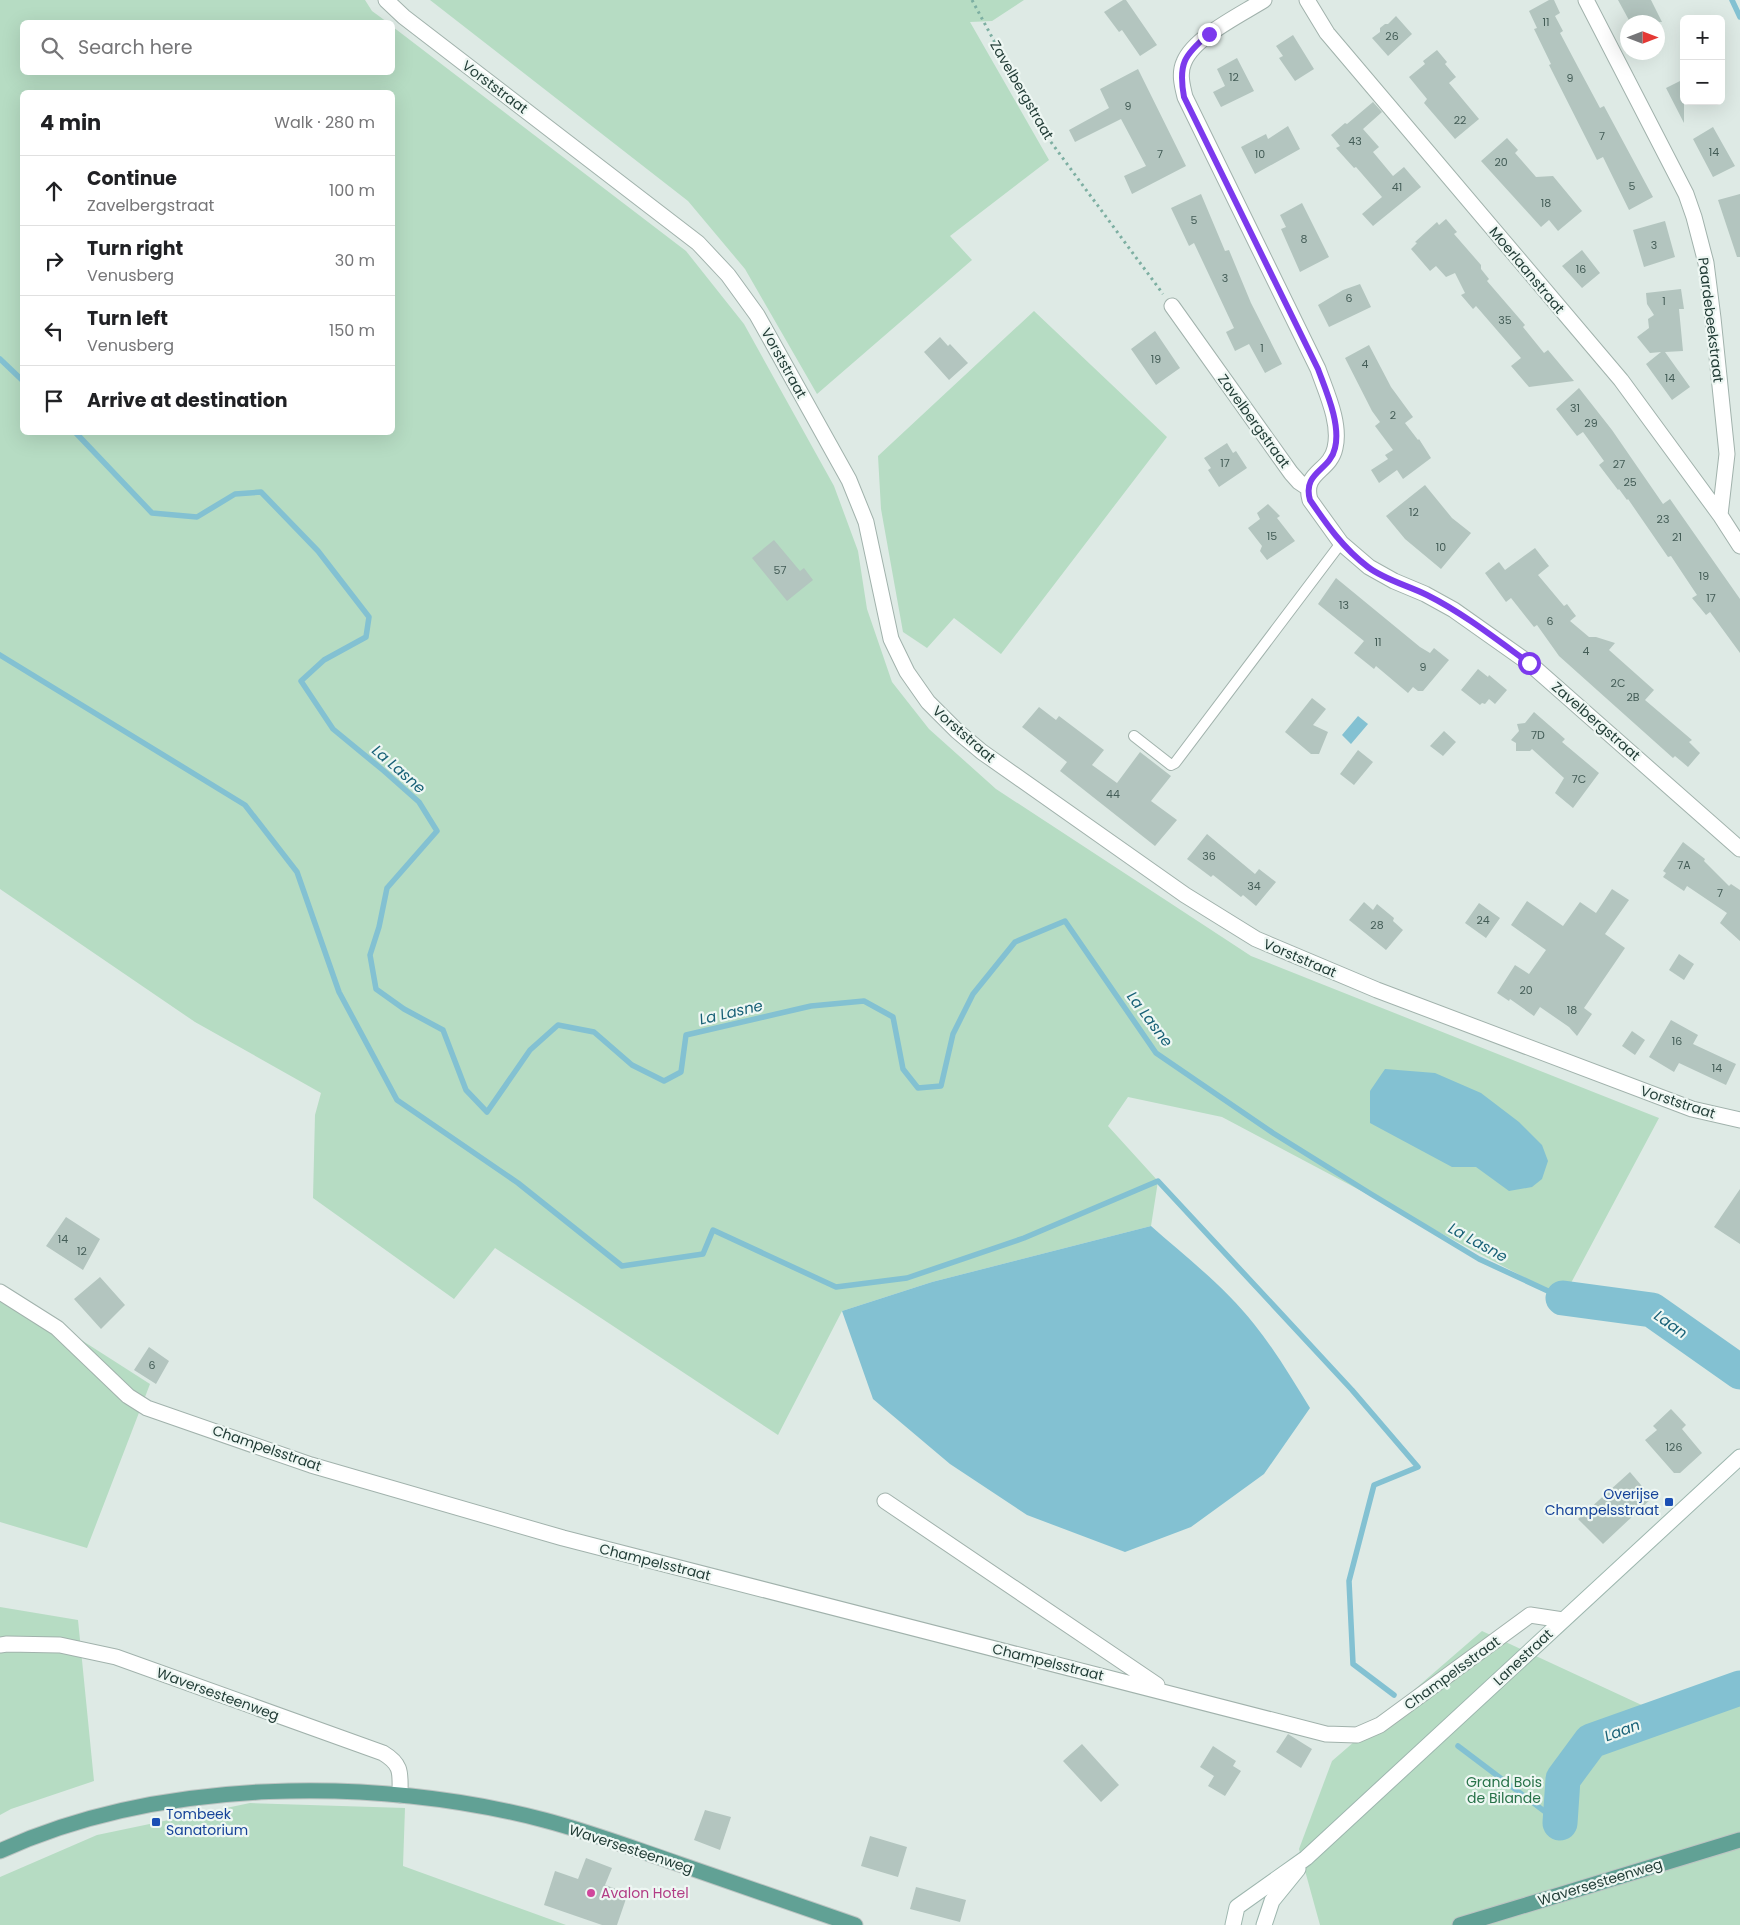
<!DOCTYPE html>
<meta charset="utf-8">
<style>
:root{--surface:#fff;--page:#f2f2f2;--text:#202124;--muted:#757577;--line:#e0e0e0}
body{margin:0;font-family:Poppins,sans-serif;background:var(--page);color:var(--text)}
.controls{position:absolute;right:15px;top:15px;display:grid;overflow:hidden;border-radius:8px;box-shadow:0 5px 20px #0002}
.controls button{width:45px;height:45px;display:grid;place-items:center;padding:0;border:0;border-bottom:1px solid var(--line);background:var(--surface);color:var(--text);font:25px sans-serif}
.compass{position:absolute;left:1620px;top:15px;width:45px;height:45px;border-radius:50%;background:var(--surface);box-shadow:0 5px 20px #0002;rotate:90deg}
.stop{position:absolute;width:15px;height:15px;margin:-11px;border:4px solid #7c3aed;border-radius:50%;background:#fff}
.stop.end{background:#7c3aed;border-color:#fff;box-shadow:0 1px 5px #0008}
.list{margin:0;padding:0;list-style:none}
h2{display:flex;justify-content:space-between;align-items:center;height:65px;margin:0;padding:0 20px;font-size:21px}
h2 small{font-size:16px;font-weight:400;color:var(--muted)}
.list li{display:grid;grid-template-columns:32px 1fr auto;gap:15px;align-items:center;box-sizing:border-box;height:70px;padding:0 20px;border-top:1px solid var(--line)}
.list b{display:block;font-size:19px;white-space:nowrap}
.list p{margin:0;font-size:16px;white-space:nowrap;color:var(--muted)}
.list em{font-size:16px;font-style:normal;color:var(--muted)}
.icon{flex:none;width:28px;height:28px;fill:none;stroke:currentColor;stroke-width:2;stroke-linecap:round;stroke-linejoin:round}
.map{position:relative;flex:none;width:1740px;height:1925px;overflow:hidden}
.search{position:absolute;background:var(--surface);box-shadow:0 5px 20px #0002;left:20px;top:20px;width:375px;height:55px;display:flex;align-items:center;gap:12px;box-sizing:border-box;padding:0 18px;border-radius:8px;color:var(--muted);font-size:19px}
.panel{position:absolute;background:var(--surface);box-shadow:0 5px 20px #0002;left:20px;top:90px;width:375px;height:345px;border-radius:8px}
.map>svg:first-child{display:block}
.green{fill:#b6dcc3;fill-rule:evenodd}
.water{fill:#83c1d2}
.lines{fill:none;stroke-linecap:round;stroke-linejoin:round}
.stream{stroke:#83c1d2;stroke-width:5.5}
.river{stroke:#83c1d2;stroke-width:35}
.building{fill:#b3c5bf}
.lane-casing{stroke:#a1b2ac;stroke-width:12}
.street-casing{stroke:#a1b2ac;stroke-width:17}
.secondary-casing{stroke:#9db6ae;stroke-width:17}
.primary-casing{stroke:#bcc4c2;stroke-width:17}
.path{stroke:#7dafa2;stroke-width:3;stroke-dasharray:2.5 4;stroke-linecap:butt}
.lane{stroke:#fff;stroke-width:10}
.street{stroke:#fff;stroke-width:15}
.secondary{stroke:#fff;stroke-width:15}
.primary{stroke:#61a195;stroke-width:15}
.route{stroke:#7c3aed;stroke-width:6}
.transit-dot{fill:#1a4fb4;stroke:#eef7f3;stroke-width:2}
.hotel-dot{fill:#d1479c;stroke:#eef7f3;stroke-width:2}
.labels{text-anchor:middle;dominant-baseline:central;stroke-width:4.5;stroke-linejoin:round;paint-order:stroke}
.number-label{font-size:11px;fill:#445d57}
.street-label{font-size:14px;fill:#1f3a34;stroke:#eef7f3}
.transit-label{font-size:14px;fill:#164399;stroke:#eef7f3;text-anchor:end}
.park-label{font-size:14px;fill:#287249;stroke:#eef7f3}
.hotel-label{font-size:14px;fill:#b23c85;stroke:#eef7f3;text-anchor:start}
.water-label{font-size:15px;font-style:italic;fill:#186177;stroke:#eef7f3}
</style>
<div class="map">
<svg width="1740" height="1925" viewBox="0 0 1740 1925">
<rect width="100%" height="100%" fill="#deeae5"/>
<path class="green" d="M0,0H365L372,11L387,22H22V72H392L393,27L686,251L744,324L834,486L858,551L867,609L892,682L929,729L996,789L1251,956L1659,1118L1563,1298L1222,1117L1128,1097L1108,1126L1158,1181L1151,1226L932,1282L842,1311L778,1435L495,1248L454,1299L313,1198L315,1115L321,1093L195,1022L0,889ZM22,92H392V432H22Z
M430,0H1024L992,21L970,22L1049,160L950,236L972,260L817,394L745,269L688,201Z
M1034,311L1167,437L1001,654L954,618L927,648L903,632L881,509L878,456Z
M0,1288L150,1384L87,1548L0,1522Z
M0,1607L78,1620L94,1781L11,1809L0,1815Z
M1482,1631L1674,1720L1740,1700V1925H1320L1299,1849L1332,1761Z
M250,1803L405,1808L403,1866L566,1925H0V1877L97,1835Z"/>
<path class="water" d="M1358,716L1368,724L1351,744L1342,735Z
M1385,1069L1435,1073L1481,1093L1519,1122L1542,1145L1548,1161L1542,1179L1532,1187L1509,1191L1476,1167H1452L1370,1123V1091Z
M1151,1226C1186,1257 1225,1287 1254,1324C1275,1350 1292,1379 1310,1408L1264,1474L1191,1527L1125,1552L1027,1515L950,1464L873,1399L842,1311L932,1282Z"/>
<g class="lines">
<path class="stream" d="M1732,0L1740,17
M0,359L22,380
M75,432L152,513L197,517L235,494L261,492L318,551L369,617L366,637L324,660L301,681L333,729L384,771L419,802L437,831L387,888L379,927L370,955L376,989L404,1009L443,1030L466,1090L487,1112L530,1050L558,1025L594,1032L632,1065L664,1081L681,1072L686,1035L811,1006L864,1001L893,1017L903,1069L918,1088L941,1086L953,1034L973,994L1015,942L1065,921L1156,1053L1273,1133L1371,1194L1479,1259L1563,1298
M0,655L245,805L297,872L339,992L397,1100L518,1183L622,1266L703,1254L713,1230L836,1287L907,1278L1024,1238L1158,1181L1352,1390L1418,1467L1374,1485L1349,1581L1353,1664L1394,1695
M1458,1746L1560,1823"/>
<path class="river" d="M1563,1298L1652,1310L1740,1372
M1560,1823L1563,1779L1591,1741L1740,1688"/>
</g>
<path class="building" d="M1123,0H1126L1157,45L1140,56L1122,30L1119,32L1104,12Z
M1549,0H1554L1560,13L1555,16L1563,31L1560,33L1578,67L1600,108L1604,106L1653,197L1629,210L1603,157L1597,160L1549,65L1551,64L1534,29L1537,28L1529,11Z
M1618,0H1651L1662,22H1630Z
M1396,16L1412,34L1388,56L1372,38L1380,32V28L1385,24H1388Z
M1293,35L1314,69L1295,81L1279,58L1283,56L1276,46Z
M1437,50L1447,62L1445,64L1456,77L1449,83L1479,119L1455,139L1424,103L1427,99L1409,77L1425,64L1423,61Z
M1237,58L1254,91L1221,107L1213,92L1225,86L1217,69Z
M1138,69L1186,166L1132,194L1124,176L1146,166L1121,119L1075,142L1069,130L1109,108L1100,89Z
M1684,79V123L1666,88Z
M1373,102L1382,112L1363,129L1379,147L1373,152L1393,176L1404,167L1421,187L1373,226L1362,214L1382,197L1356,167L1354,168L1336,148L1340,146L1331,135L1345,123L1347,124Z
M1288,126L1300,149L1255,174L1241,147L1266,134L1268,139Z
M1713,127L1735,166L1713,177L1693,139Z
M1507,138L1518,150L1515,153L1536,177L1553,176L1582,211L1558,231L1549,220L1541,227L1481,161Z
M1201,194L1225,251L1229,250L1251,303L1282,364L1265,373L1249,344L1235,351L1226,332L1234,328L1194,243L1189,246L1171,208Z
M1740,194V257H1737L1718,200Z
M1302,203L1329,257L1300,272L1281,229L1286,227L1280,215Z
M1446,219L1457,232L1454,234L1481,265V269L1489,279L1487,281L1525,325L1523,327L1544,353L1548,350L1574,381L1529,387L1511,366L1521,358L1476,306L1473,309L1461,295L1465,293L1455,273L1446,277L1436,266L1430,271L1411,249L1417,243L1415,242L1437,222L1439,225Z
M1665,221L1675,257L1644,267L1633,230Z
M1582,250L1600,273L1582,288L1562,266Z
M1360,284L1371,307L1329,327L1318,305L1343,290Z
M1681,289L1684,309H1679L1683,351L1665,352L1690,387L1672,400L1646,364L1661,352L1650,353L1637,337L1649,328L1648,319L1654,315L1647,304L1646,293Z
M1155,331L1180,368L1156,385L1131,349Z
M940,337L948,346L950,344L968,363L949,380L924,352Z
M1369,345L1391,387L1413,417L1405,423L1418,440L1419,439L1431,458L1403,479L1397,470L1379,483L1371,470L1388,459L1385,455L1393,450L1375,426L1380,422L1372,411L1345,358Z
M1579,388L1612,430L1663,504L1670,499L1740,599V653L1710,612L1706,615L1692,598L1697,595L1671,556L1668,557L1628,499L1627,500L1619,489L1618,490L1599,465L1604,461L1583,432L1577,436L1556,409Z
M1227,443L1233,453L1236,451L1247,468L1219,487L1208,470L1211,468L1204,458Z
M1425,485L1452,518L1471,533L1441,569L1405,539L1386,516Z
M1268,504L1280,516L1277,518L1295,541L1267,560L1260,551L1262,546L1248,528L1260,519L1257,513Z
M774,540L800,571L804,568L813,580L787,601L752,558Z
M1535,548L1549,566L1538,575L1564,606L1567,604L1576,616L1570,621L1589,637H1596L1615,643L1609,650L1654,690L1645,700L1692,740L1689,742L1700,753L1688,767L1675,756L1673,758L1559,656L1537,625L1534,627L1511,598L1506,602L1485,573L1499,562L1505,570Z
M1336,578L1420,647L1430,653L1434,648L1449,660L1423,691H1418L1413,687L1408,693L1376,666L1374,669L1354,653L1364,641L1318,604Z
M1478,669L1488,677L1489,675L1507,690L1495,704L1489,699L1485,704L1482,703L1480,705L1461,690Z
M1312,698L1326,709L1313,725L1328,732L1319,754H1311L1285,732Z
M1039,707L1056,720L1059,716L1104,750L1092,765L1117,783L1140,752L1171,776L1151,801L1177,820L1155,846L1060,771L1067,762L1022,727Z
M1534,712L1565,739L1562,742L1599,773L1573,808L1555,793L1564,778L1532,749L1530,751H1516V743L1511,740L1519,731L1517,724L1525,723Z
M1444,731L1456,742L1443,756L1430,746Z
M1358,750L1373,762L1354,785L1340,774Z
M1207,834L1255,874L1259,869L1276,882L1256,906L1243,895L1241,897L1213,875L1211,877L1187,859Z
M1683,842L1705,859L1704,861L1729,886L1731,884L1740,890V941L1720,923L1727,913L1687,886L1684,891L1663,877L1666,873L1663,871Z
M1612,889L1629,900L1605,934L1625,948L1584,1008L1592,1014L1577,1036L1569,1027L1540,1007L1534,1016L1510,999L1509,1001L1497,993L1515,965L1529,974L1546,950L1511,925L1527,901L1563,926L1580,902L1596,913Z
M1364,902L1373,910L1377,904L1394,918L1393,921L1403,930L1386,950L1349,920Z
M1479,903L1500,918L1486,938L1465,923Z
M1679,954L1694,964L1684,980L1669,970Z
M1671,1020L1698,1035L1693,1044L1736,1064L1726,1085L1679,1063L1674,1072L1649,1057Z
M1632,1031L1645,1040L1635,1055L1622,1046Z
M1740,1189V1244L1714,1227Z
M66,1217L100,1239L83,1270L46,1246Z
M100,1277L125,1305L101,1329L74,1299Z
M149,1347L169,1361L156,1384L134,1370Z
M1671,1409L1686,1425L1682,1429L1702,1453L1680,1473H1674L1645,1440L1657,1430L1653,1426Z
M1630,1472L1652,1498L1603,1544L1578,1519Z
M1288,1734L1312,1749L1301,1768L1276,1752Z
M1082,1744L1119,1785L1101,1802L1063,1761Z
M1213,1746L1236,1761L1233,1766L1241,1771L1225,1796L1208,1786L1214,1776L1200,1767Z
M705,1810L731,1817L720,1850L694,1840Z
M870,1836L907,1847L898,1877L861,1866Z
M586,1858L612,1868L605,1885L628,1893L617,1925H602L544,1905L555,1871L578,1879Z
M916,1887L966,1900L960,1922L910,1909Z"/>
<g class="lines">
<defs>
<path id="lane" d="M1134,736L1171,765L1175,763L1341,543"/>
<path id="street" d="M386,0L404,17L698,243L728,275L757,315L849,480L866,522L891,639L907,672L928,702L957,731L982,752L1185,895L1256,939L1377,990L1692,1109L1740,1120
M1264,0C1242,14 1194,37 1184,62C1179,73 1182,85 1185,97L1318,369C1326,392 1341,423 1335,448C1330,472 1302,472 1310,500L1341,543L1369,567L1394,581L1425,594L1454,610L1529,663L1740,849
M1307,0L1327,33L1621,380L1720,515L1740,546
M1586,0L1686,194L1694,217L1706,263L1713,318L1727,454L1720,515
M1172,306L1291,473L1299,482L1308,488
M0,1292L57,1328L128,1396L147,1408L311,1465L563,1538L1326,1734L1357,1735L1380,1725L1530,1615L1563,1620
M885,1501L1157,1685
M0,1645L7,1644L60,1645L116,1657L383,1753C403,1765 400,1774 400,1795"/>
<path id="secondary" d="M1233,1925L1237,1907L1306,1858L1740,1457
M1264,1925L1272,1901L1298,1869"/>
<path id="primary" d="M0,1851C159,1778 376,1776 544,1820C590,1832 635,1849 679,1864C738,1885 797,1905 855,1925
M1460,1925L1740,1840"/>
</defs>
<use href="#lane" class="lane-casing"/>
<use href="#street" class="street-casing"/>
<use href="#secondary" class="secondary-casing"/>
<use href="#primary" class="primary-casing"/>
<path class="path" d="M972,0L1042,130L1163,294"/>
<use href="#lane" class="lane"/>
<use href="#street" class="street"/>
<use href="#secondary" class="secondary"/>
<use href="#primary" class="primary"/>
</g>
<g class="lines">
<path class="route" d="M1209,34C1184,55 1178,64 1184,97L1318,369C1326,391 1341,424 1335,448C1330,471 1302,472 1310,500C1327,525 1343,548 1368,567C1385,580 1407,585 1427,595C1463,613 1496,639 1529,663"/>
</g>
<g class="transit-dot">
<rect x="1664" y="1497" width="10" height="10" rx="2.5"/>
<rect x="151" y="1817" width="10" height="10" rx="2.5"/>
</g>
<circle class="hotel-dot" cx="591" cy="1893" r="5"/>
<g class="labels">
<g class="number-label">
<text x="1546" y="22">11</text>
<text x="1392" y="36">26</text>
<text x="1234" y="77">12</text>
<text x="1570" y="78">9</text>
<text x="1128" y="106">9</text>
<text x="1460" y="120">22</text>
<text x="1602" y="136">7</text>
<text x="1355" y="141">43</text>
<text x="1714" y="152">14</text>
<text x="1160" y="154">7</text>
<text x="1260" y="154">10</text>
<text x="1501" y="162">20</text>
<text x="1632" y="186">5</text>
<text x="1397" y="187">41</text>
<text x="1546" y="203">18</text>
<text x="1194" y="220">5</text>
<text x="1304" y="239">8</text>
<text x="1654" y="245">3</text>
<text x="1581" y="269">16</text>
<text x="1225" y="278">3</text>
<text x="1349" y="298">6</text>
<text x="1664" y="301">1</text>
<text x="1505" y="320">35</text>
<text x="1262" y="348">1</text>
<text x="1156" y="359">19</text>
<text x="1365" y="364">4</text>
<text x="1670" y="378">14</text>
<text x="1575" y="408">31</text>
<text x="1393" y="415">2</text>
<text x="1591" y="423">29</text>
<text x="1225" y="463">17</text>
<text x="1619" y="464">27</text>
<text x="1630" y="482">25</text>
<text x="1414" y="512">12</text>
<text x="1663" y="519">23</text>
<text x="1272" y="536">15</text>
<text x="1677" y="537">21</text>
<text x="1441" y="547">10</text>
<text x="780" y="570">57</text>
<text x="1704" y="576">19</text>
<text x="1711" y="598">17</text>
<text x="1344" y="605">13</text>
<text x="1550" y="621">6</text>
<text x="1378" y="642">11</text>
<text x="1586" y="651">4</text>
<text x="1423" y="667">9</text>
<text x="1618" y="683">2C</text>
<text x="1633" y="697">2B</text>
<text x="1538" y="735">7D</text>
<text x="1579" y="779">7C</text>
<text x="1113" y="794">44</text>
<text x="1209" y="856">36</text>
<text x="1684" y="865">7A</text>
<text x="1254" y="886">34</text>
<text x="1720" y="893">7</text>
<text x="1483" y="920">24</text>
<text x="1377" y="925">28</text>
<text x="1526" y="990">20</text>
<text x="1572" y="1010">18</text>
<text x="1677" y="1041">16</text>
<text x="1717" y="1068">14</text>
<text x="63" y="1239">14</text>
<text x="82" y="1251">12</text>
<text x="152" y="1365">6</text>
<text x="1674" y="1447">126</text>
</g>
<g class="street-label">
<text transform="translate(495 87) rotate(37)">Vorststraat</text>
<text transform="translate(1022 90) rotate(60)">Zavelbergstraat</text>
<text transform="translate(1527 270) rotate(50)">Moerlaanstraat</text>
<text transform="translate(1711 320) rotate(83)">Paardebeekstraat</text>
<text transform="translate(784 363) rotate(61)">Vorststraat</text>
<text transform="translate(1254 421) rotate(54)">Zavelbergstraat</text>
<text transform="translate(1596 721) rotate(41)">Zavelbergstraat</text>
<text transform="translate(964 734) rotate(41)">Vorststraat</text>
<text transform="translate(1300 958) rotate(23)">Vorststraat</text>
<text transform="translate(1678 1102) rotate(18)">Vorststraat</text>
<text transform="translate(267 1448) rotate(19)">Champelsstraat</text>
<text transform="translate(655 1562) rotate(14)">Champelsstraat</text>
<text transform="translate(1523 1657) rotate(-43)">Lanestraat</text>
<text transform="translate(1048 1662) rotate(14)">Champelsstraat</text>
<text transform="translate(1452 1673) rotate(-36)">Champelsstraat</text>
<text transform="translate(218 1694) rotate(20)">Waversesteenweg</text>
<text transform="translate(631 1849) rotate(18)">Waversesteenweg</text>
<text transform="translate(1600 1882) rotate(-17)">Waversesteenweg</text>
</g>
<g class="transit-label">
<text x="1659" y="1494">Overijse<tspan x="1659" dy="16">Champelsstraat</tspan></text>
<text x="166" y="1814" text-anchor="start">Tombeek<tspan x="166" dy="16">Sanatorium</tspan></text>
</g>
<g class="park-label">
<text x="1504" y="1782">Grand Bois<tspan x="1504" dy="16">de Bilande</tspan></text>
</g>
<g class="hotel-label">
<text x="601" y="1893">Avalon Hotel</text>
</g>
<g class="water-label">
<text transform="translate(399 769) rotate(41)">La Lasne</text>
<text transform="translate(731 1012) rotate(-13)">La Lasne</text>
<text transform="translate(1150 1019) rotate(53)">La Lasne</text>
<text transform="translate(1478 1242) rotate(29)">La Lasne</text>
<text transform="translate(1671 1324) rotate(35)">Laan</text>
<text transform="translate(1622 1730) rotate(-20)">Laan</text>
</g>
</g>
</svg>
<div class="controls">
<button>+</button>
<button>−</button>
</div>
<svg class="compass" viewBox="-18 -18 36 36"><path d="M0-13l5 13h-10z" fill="#e53935"/><path d="M0 13l5-13h-10z" fill="#757577"/></svg>
<div class="stop" style="left:1529px;top:663px"></div>
<div class="stop end" style="left:1209px;top:34px"></div>
<div class="search"><svg class="icon" aria-label="search" viewBox="0 0 24 24"><circle cx="10" cy="10" r="6"/><path d="M15 15l6 6"/></svg>Search here</div>
<section class="panel">
<h2>4 min<small>Walk · 280 m</small></h2>
<ul class="list">
<li><svg class="icon" aria-label="ahead" viewBox="0 0 24 24"><path d="M12 20V5M6 11l6-6 6 6"/></svg><div><b>Continue</b><p>Zavelbergstraat</p></div><em>100 m</em></li>
<li><svg class="icon" aria-label="right" viewBox="0 0 24 24"><path d="M7 20v-9h11M14 6l5 5-5 5"/></svg><div><b>Turn right</b><p>Venusberg</p></div><em>30 m</em></li>
<li><svg class="icon" aria-label="left" viewBox="0 0 24 24"><path d="M17 20v-9H6M10 6l-5 5 5 5"/></svg><div><b>Turn left</b><p>Venusberg</p></div><em>150 m</em></li>
<li><svg class="icon" aria-label="arrive" viewBox="0 0 24 24"><path d="M6 21V4h12l-3 4 3 4H6"/></svg><div><b>Arrive at destination</b></div></li>
</ul>
</section>
</div>
